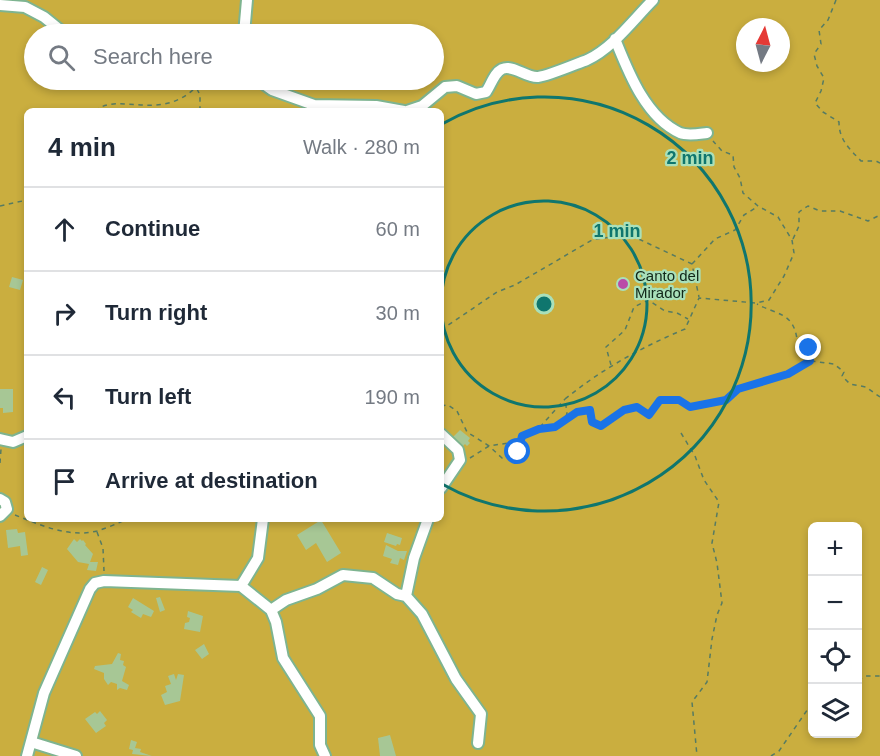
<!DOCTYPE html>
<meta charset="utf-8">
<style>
:root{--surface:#fff;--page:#f6f6f7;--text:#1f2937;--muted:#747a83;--line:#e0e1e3}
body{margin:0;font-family:Helvetica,sans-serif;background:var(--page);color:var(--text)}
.controls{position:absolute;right:18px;bottom:18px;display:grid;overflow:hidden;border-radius:9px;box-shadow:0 3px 9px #0003}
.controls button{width:54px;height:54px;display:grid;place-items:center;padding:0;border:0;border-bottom:2px solid var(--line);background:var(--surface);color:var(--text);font:30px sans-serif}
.compass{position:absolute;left:736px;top:18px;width:54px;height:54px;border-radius:50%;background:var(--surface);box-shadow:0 3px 9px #0003;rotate:6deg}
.stop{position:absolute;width:18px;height:18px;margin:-14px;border:4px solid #1a73e8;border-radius:50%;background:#fff}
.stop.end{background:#1a73e8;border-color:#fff;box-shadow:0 2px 6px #0008}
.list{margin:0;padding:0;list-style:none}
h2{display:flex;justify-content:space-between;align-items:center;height:78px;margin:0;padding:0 24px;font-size:26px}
h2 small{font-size:20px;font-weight:400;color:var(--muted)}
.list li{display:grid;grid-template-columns:39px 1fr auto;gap:18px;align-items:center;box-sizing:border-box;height:84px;padding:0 24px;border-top:2px solid var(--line)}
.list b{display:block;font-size:22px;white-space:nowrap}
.list em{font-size:20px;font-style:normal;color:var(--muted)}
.icon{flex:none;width:33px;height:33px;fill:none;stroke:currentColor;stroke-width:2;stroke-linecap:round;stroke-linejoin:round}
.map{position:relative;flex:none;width:880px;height:756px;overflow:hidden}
.search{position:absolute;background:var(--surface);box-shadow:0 3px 9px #0003;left:24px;top:24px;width:420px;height:66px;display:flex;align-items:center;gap:15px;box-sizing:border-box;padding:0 21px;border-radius:33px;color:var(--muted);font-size:22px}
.panel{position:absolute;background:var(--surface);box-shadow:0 3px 9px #0003;left:24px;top:108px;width:420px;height:414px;border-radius:9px}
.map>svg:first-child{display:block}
.green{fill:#caae3f;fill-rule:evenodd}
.building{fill:#a7c795}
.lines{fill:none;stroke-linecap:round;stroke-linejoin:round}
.minor-casing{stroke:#7eb490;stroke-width:14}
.path{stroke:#567b62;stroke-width:1.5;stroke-dasharray:4.5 4.5;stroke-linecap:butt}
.minor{stroke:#fff;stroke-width:10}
.route{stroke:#1a73e8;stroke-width:8}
.ring{fill:none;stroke:#0f766e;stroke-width:3}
.poi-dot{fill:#ba4ba8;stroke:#a9e0ba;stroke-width:2}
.labels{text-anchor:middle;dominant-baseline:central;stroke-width:4.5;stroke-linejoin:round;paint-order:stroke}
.poi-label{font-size:15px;fill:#112719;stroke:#a9e0ba;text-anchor:start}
.centre{fill:#0f766e;stroke:#a9e0ba;stroke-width:3}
.ring-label{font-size:18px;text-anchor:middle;font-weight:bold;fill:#0f766e;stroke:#a9e0ba;stroke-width:4.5;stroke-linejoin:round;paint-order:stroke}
</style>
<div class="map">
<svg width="880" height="756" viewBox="0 0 880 756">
<rect width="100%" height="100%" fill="#a9e0ba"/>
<path class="green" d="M0,0H880V756H0ZM745,27H781V63H745ZM34,34H434V80H34ZM27,111H441V519H27ZM812,526H858V734H812Z"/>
<path class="building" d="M12,277L23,280L20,290L9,287Z
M0,389H13V412L3,413V408H0Z
M460,430L470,438L468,441L470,443L467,446L465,444L463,446L453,437Z
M321,520L341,553L327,562L316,543L306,550L297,535Z
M17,529L18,533L25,532L28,555L21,556L20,546L8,548L6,530Z
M387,533L402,538L400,545L397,544L396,546L384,542Z
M74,539L77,542L80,539L82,541L83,540L86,544L85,545L93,554L90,562H98L96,571L87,570L89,564L78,562L67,549Z
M386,545L398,551H407L404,560L400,558L398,565L390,563L392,559L383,556Z
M42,567L48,570L41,585L35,582Z
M160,597L165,610L160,612L156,598Z
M133,598L154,611L151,617L143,614L141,618L131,612L133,610L128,607Z
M188,611L203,616L200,632L184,629L185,623L189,622L190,618L187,617Z
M204,644L209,654L202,659L195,650Z
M118,653L121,654L120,660L124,661L123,665L126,667L122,681L129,685L127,690L120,688L117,690V684L111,682L108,685L104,679V673L94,669L95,666L112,664Z
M174,674L176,680L178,674L184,675L180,701L165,705L161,695L167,692L165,686L171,684L168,676Z
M100,711L107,720L104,723L106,726L96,733L85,719L95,712L97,714Z
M390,735L396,756H380L378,738Z
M131,740L137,742L135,748L141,749L140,752L152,756L132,754L133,750L129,749Z"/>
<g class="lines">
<defs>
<path id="minor" d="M0,5L25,7L44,17L65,34
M244,34L247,0
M615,39C628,71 645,117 680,133C688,136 698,134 707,133
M258,80L272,90L314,105L376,106L404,111
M407,111L422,106L445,87L457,86L476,94L486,92C491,85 494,73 502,69C513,64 526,78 538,77C548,76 576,64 587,60C613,48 633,20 653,0
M441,434L458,450L460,460L441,488
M0,439L13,442L27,436
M0,499L5,502L7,509L0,516
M428,519L414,558L406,596L422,614L456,679L481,714L478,743
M241,586L271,610L276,622L283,658L320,716V745L325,756
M271,610L286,600L317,589L343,575L373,578L397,594L406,596
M31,742L76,756
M27,756L44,693L90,589L95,583L104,581L241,586L258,558L263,519"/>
</defs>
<use href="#minor" class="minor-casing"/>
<path class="path" d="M836,0L828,20L819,30L821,44L814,54L817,66L824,78L821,91L815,103L823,112L839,122C839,140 849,148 861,161H876L880,163
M197,89L200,95V111
M95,111C118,91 160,123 196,87L195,80
M0,206L27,200
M793,239L799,226V212L808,206L820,211H840L868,221L880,215
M692,264L715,239L735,230L744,215L757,207
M441,330L497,292L515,285L592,240L628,234L692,264L699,297
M811,361L834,364L844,372L842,376L850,384L866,387L880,397
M611,365L606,347L625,330L634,307L648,300L665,311L677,313L688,319
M441,406L448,405L457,411L467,432L489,446L502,458H512L517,451L522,436
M566,420L577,412L590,410L592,422L601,426L624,410L637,407L649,415L660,400H679L690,407L726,400L738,389L788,374L810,361C809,349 808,344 797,339C793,312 777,315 757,304
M540,427L565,399
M681,433L695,456L704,480L719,502L712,543L717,563L722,603L717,615L712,639L707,682L692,702L697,756
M470,458L489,446L508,443L539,429L555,427L565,421L567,413L565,399C602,369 642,347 685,329L699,298L756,303L769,300L784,276L794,253L792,240L778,217L758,206L743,193L740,178L734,167L733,155L722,151L713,141
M0,463L1,449
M15,515C40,525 69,538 97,531C107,528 118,523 128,519
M97,532L103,548L104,571
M858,680L866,676H880
M771,756L779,751L812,703"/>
<use href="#minor" class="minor"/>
</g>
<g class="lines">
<path class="route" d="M518,452L522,436L539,429L555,427L577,412L590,410L592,422L601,426L624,410L637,407L649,415L660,400H679L690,407L726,400L738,389L788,374L810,361L809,348"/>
</g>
<g class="ring">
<path d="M441 303A103 103 0 1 1 441 305"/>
<path d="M442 124A207 207 0 1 1 442 484"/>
</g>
<circle class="poi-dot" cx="623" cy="284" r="6"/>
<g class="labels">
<g class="poi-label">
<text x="635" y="275">Canto del<tspan x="635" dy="17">Mirador</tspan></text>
</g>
</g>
<circle cx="544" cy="304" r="9" class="centre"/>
<g class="ring-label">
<text x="690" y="164">2 min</text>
<text x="617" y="237">1 min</text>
</g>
</svg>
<div class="controls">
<button>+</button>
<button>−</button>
<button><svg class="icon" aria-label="locate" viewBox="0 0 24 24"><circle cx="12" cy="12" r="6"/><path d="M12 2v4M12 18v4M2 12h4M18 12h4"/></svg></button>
<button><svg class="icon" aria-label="layers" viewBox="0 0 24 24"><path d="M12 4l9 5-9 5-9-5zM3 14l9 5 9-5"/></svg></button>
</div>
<svg class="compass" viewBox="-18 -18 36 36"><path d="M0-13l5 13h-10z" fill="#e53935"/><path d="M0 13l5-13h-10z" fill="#747a83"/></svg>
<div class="stop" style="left:518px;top:452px"></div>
<div class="stop end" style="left:809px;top:348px"></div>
<div class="search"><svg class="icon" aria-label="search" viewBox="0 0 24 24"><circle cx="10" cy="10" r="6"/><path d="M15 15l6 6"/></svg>Search here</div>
<section class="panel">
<h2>4 min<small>Walk · 280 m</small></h2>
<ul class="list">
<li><svg class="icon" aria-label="ahead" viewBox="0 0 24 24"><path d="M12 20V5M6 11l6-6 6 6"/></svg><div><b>Continue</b></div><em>60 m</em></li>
<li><svg class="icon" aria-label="right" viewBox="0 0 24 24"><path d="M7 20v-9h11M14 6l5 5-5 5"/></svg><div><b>Turn right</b></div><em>30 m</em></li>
<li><svg class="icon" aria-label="left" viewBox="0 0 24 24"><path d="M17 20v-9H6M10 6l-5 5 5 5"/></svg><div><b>Turn left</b></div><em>190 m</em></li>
<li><svg class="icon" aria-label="arrive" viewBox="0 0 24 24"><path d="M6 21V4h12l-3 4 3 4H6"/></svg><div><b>Arrive at destination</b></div></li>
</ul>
</section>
</div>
